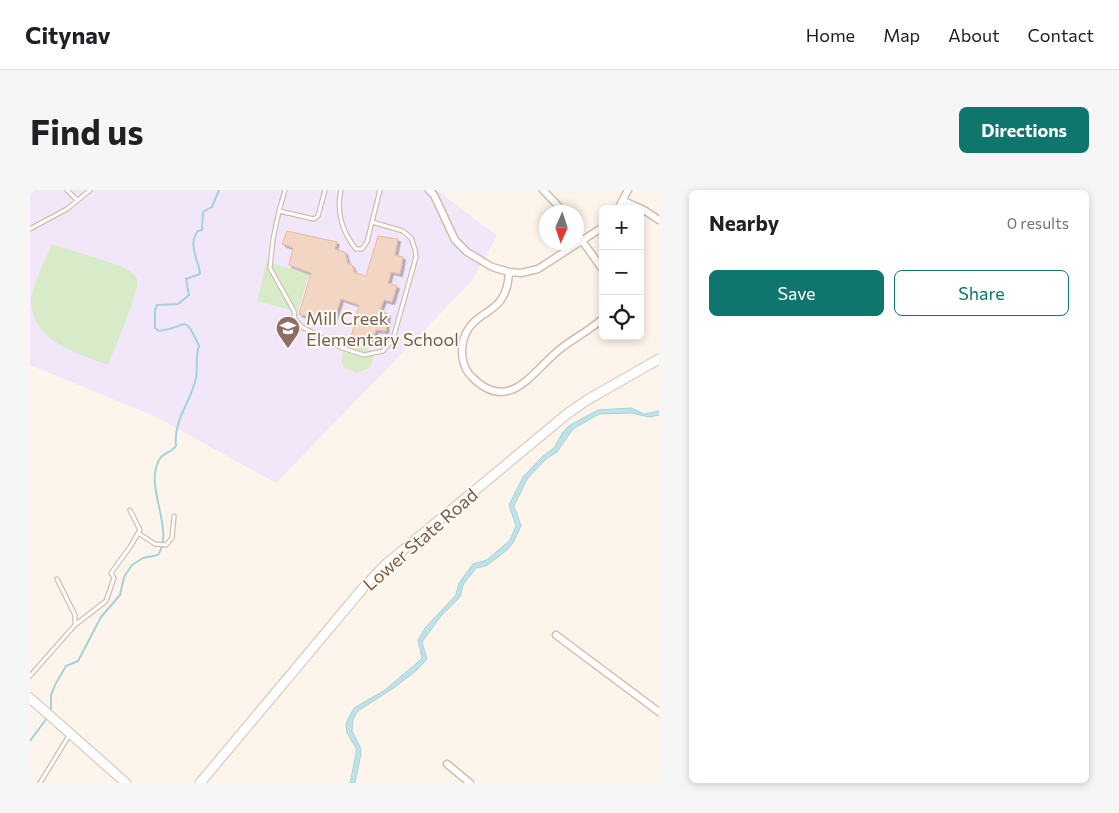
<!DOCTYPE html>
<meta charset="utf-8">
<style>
:root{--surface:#fff;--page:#f6f6f6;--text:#202124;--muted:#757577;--line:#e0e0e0;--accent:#0f766e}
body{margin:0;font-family:Commissioner,sans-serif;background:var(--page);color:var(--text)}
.controls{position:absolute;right:15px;top:15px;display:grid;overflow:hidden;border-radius:8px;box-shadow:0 2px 8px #0003}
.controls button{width:45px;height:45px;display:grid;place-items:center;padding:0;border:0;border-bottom:1px solid var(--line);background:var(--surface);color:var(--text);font:25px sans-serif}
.compass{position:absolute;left:509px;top:15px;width:45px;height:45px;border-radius:50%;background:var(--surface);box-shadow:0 2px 8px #0003;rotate:183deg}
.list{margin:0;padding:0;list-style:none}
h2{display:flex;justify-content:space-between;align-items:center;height:65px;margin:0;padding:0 20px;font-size:21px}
h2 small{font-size:16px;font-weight:400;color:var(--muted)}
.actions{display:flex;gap:10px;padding:15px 20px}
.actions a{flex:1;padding:11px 0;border:1px solid var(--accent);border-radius:8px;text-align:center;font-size:18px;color:var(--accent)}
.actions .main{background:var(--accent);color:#fff}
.icon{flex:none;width:28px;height:28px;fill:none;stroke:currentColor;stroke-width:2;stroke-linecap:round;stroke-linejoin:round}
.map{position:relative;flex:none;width:629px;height:593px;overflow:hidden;border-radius:8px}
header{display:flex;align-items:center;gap:30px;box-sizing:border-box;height:70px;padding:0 25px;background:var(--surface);border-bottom:1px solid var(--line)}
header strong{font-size:24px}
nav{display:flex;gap:28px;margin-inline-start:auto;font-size:18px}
.intro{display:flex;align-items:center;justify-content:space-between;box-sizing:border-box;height:120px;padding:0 30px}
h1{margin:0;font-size:35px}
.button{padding:12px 22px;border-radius:8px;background:var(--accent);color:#fff;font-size:18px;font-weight:700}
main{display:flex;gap:30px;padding:0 30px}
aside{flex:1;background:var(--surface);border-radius:8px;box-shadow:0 2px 8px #0003}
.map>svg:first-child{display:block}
.education{fill:#f2e7f9}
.green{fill:#d8ebc9}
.water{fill:#bfe2e7;stroke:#a5d2d9}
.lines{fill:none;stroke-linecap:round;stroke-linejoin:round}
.stream{stroke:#a5d2d9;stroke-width:2}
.building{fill:#f2d5c3;stroke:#e5bba3;filter:url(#shadow)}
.service-casing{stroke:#d0bdb0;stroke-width:5.5}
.minor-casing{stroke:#d0bdb0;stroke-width:9}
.secondary-casing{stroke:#d5bfb0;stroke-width:11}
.service{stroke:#fff;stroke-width:3}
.minor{stroke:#fff;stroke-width:6}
.secondary{stroke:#fff;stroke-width:9}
.labels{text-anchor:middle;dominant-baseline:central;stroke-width:4;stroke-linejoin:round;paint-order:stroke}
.education-label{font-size:18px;fill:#785e54;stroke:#fffaf2;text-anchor:start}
.street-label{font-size:18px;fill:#795c4d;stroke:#fffaf2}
</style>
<header>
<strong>Citynav</strong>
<nav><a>Home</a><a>Map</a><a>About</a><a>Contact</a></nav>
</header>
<div class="intro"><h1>Find us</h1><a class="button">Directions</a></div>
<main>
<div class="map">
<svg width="629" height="593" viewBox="0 0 629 593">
<defs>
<filter id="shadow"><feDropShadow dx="2.5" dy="2.5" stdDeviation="0" flood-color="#0004"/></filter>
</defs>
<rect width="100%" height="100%" fill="#fdf5eb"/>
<path class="education" d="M0,0H407L467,46L441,92L246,293L124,226L0,175Z"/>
<path class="green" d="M22,54L91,76C97,80 104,82 107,89C111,98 83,162 78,175C49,164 0,152 1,108C5,90 15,71 22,54Z
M237,72L279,84L268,122L227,111Z
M325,153L333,154L344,164L341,177L327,183L314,178L311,171L315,154Z"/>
<path class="water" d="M601,218L614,224L629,221V225L619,227L601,223L569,224L543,239L527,262L516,269L497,289L484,316L491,336L483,353L477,360L456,376L446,378L433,395L430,407L411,426L392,452L397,469L386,481L365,497L328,521L323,529L322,541L330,557L331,564L325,593H320L326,564V558L317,543L316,534L319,527L324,518L355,500L388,472L392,468L388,451L395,438L426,405L429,393L443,374L457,370L480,350L486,336L479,315L493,287L513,266L524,258L533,242L540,235L568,220Z"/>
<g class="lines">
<path class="stream" d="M21,522V505L25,495L36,476L48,471L71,427L90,405L94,387L102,375L113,368L128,365C145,338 114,298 129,270C133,262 141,263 146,256C143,230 161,212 166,188C168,177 165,167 169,156C153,121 158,138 129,141L125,138V120L127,115L148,114L159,105L156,89L170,84C169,70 157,55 168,41L172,40L173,22L182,17L189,0
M0,551L17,528"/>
</g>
<path class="building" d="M257,41L307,52L305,59L315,62L318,74L322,75L325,83L336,86L348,46L368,49L365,65L373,67L370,84L361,82L358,93L367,96L362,112L354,110L350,120L358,124L356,141L346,140L341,153L321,148L329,115L311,109L303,133L269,124L281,83L259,75L263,58L252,54Z"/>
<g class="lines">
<defs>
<path id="service" d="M37,0L47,10
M255,0L249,21L284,29L288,26L295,0
M311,0C306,21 312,42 326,59H332L337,52L350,0
M249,21L243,49L240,78L264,121L265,129L272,137L312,158L334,165L353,161L363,149L386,67L385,59L381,48L373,41L342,32
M0,39L37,19L60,0
M108,343L125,354L136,355L142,348L144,326
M45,435L76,411L84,388L81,383L100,357L110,340L100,320
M0,486L45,435V425L27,389
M10,593L40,544"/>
<path id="minor" d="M399,0L404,5L425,50L437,62L462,77L479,82L491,83L508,79L573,37
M513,0L534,22
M594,11L614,20L629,30
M588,19L598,0
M546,42L573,80
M479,82C477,128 445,116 434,148C430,161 432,178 442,187C479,225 503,181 529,160C543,148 560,141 573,128
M526,445L629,522
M417,574L440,593"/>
<path id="secondary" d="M0,508L96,593
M170,593L333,398L355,375L537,224L557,210L629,169"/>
</defs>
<use href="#service" class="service-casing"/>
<use href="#minor" class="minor-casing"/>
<use href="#secondary" class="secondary-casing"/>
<use href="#service" class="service"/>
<use href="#minor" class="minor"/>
<use href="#secondary" class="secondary"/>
</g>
<defs>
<symbol id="school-pin" viewBox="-11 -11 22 30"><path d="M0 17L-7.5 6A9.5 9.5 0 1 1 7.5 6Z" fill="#8d6e63" stroke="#fffaf2"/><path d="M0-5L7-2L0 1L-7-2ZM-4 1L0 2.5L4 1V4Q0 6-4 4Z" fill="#fff"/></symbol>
</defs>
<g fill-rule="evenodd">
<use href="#school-pin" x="244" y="124" width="28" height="38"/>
</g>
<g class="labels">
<g class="education-label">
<text x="276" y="128">Mill Creek<tspan x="276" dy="21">Elementary School</tspan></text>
</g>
<g class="street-label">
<text transform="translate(390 349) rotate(-41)">Lower State Road</text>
</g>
</g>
</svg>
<div class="controls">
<button>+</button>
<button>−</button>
<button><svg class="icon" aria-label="locate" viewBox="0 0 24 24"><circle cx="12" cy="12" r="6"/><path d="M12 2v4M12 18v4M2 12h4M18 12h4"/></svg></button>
</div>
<svg class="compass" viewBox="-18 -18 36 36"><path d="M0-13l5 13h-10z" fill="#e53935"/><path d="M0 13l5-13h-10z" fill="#757577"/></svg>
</div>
<aside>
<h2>Nearby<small>0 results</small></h2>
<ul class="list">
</ul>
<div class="actions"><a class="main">Save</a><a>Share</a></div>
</aside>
</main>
